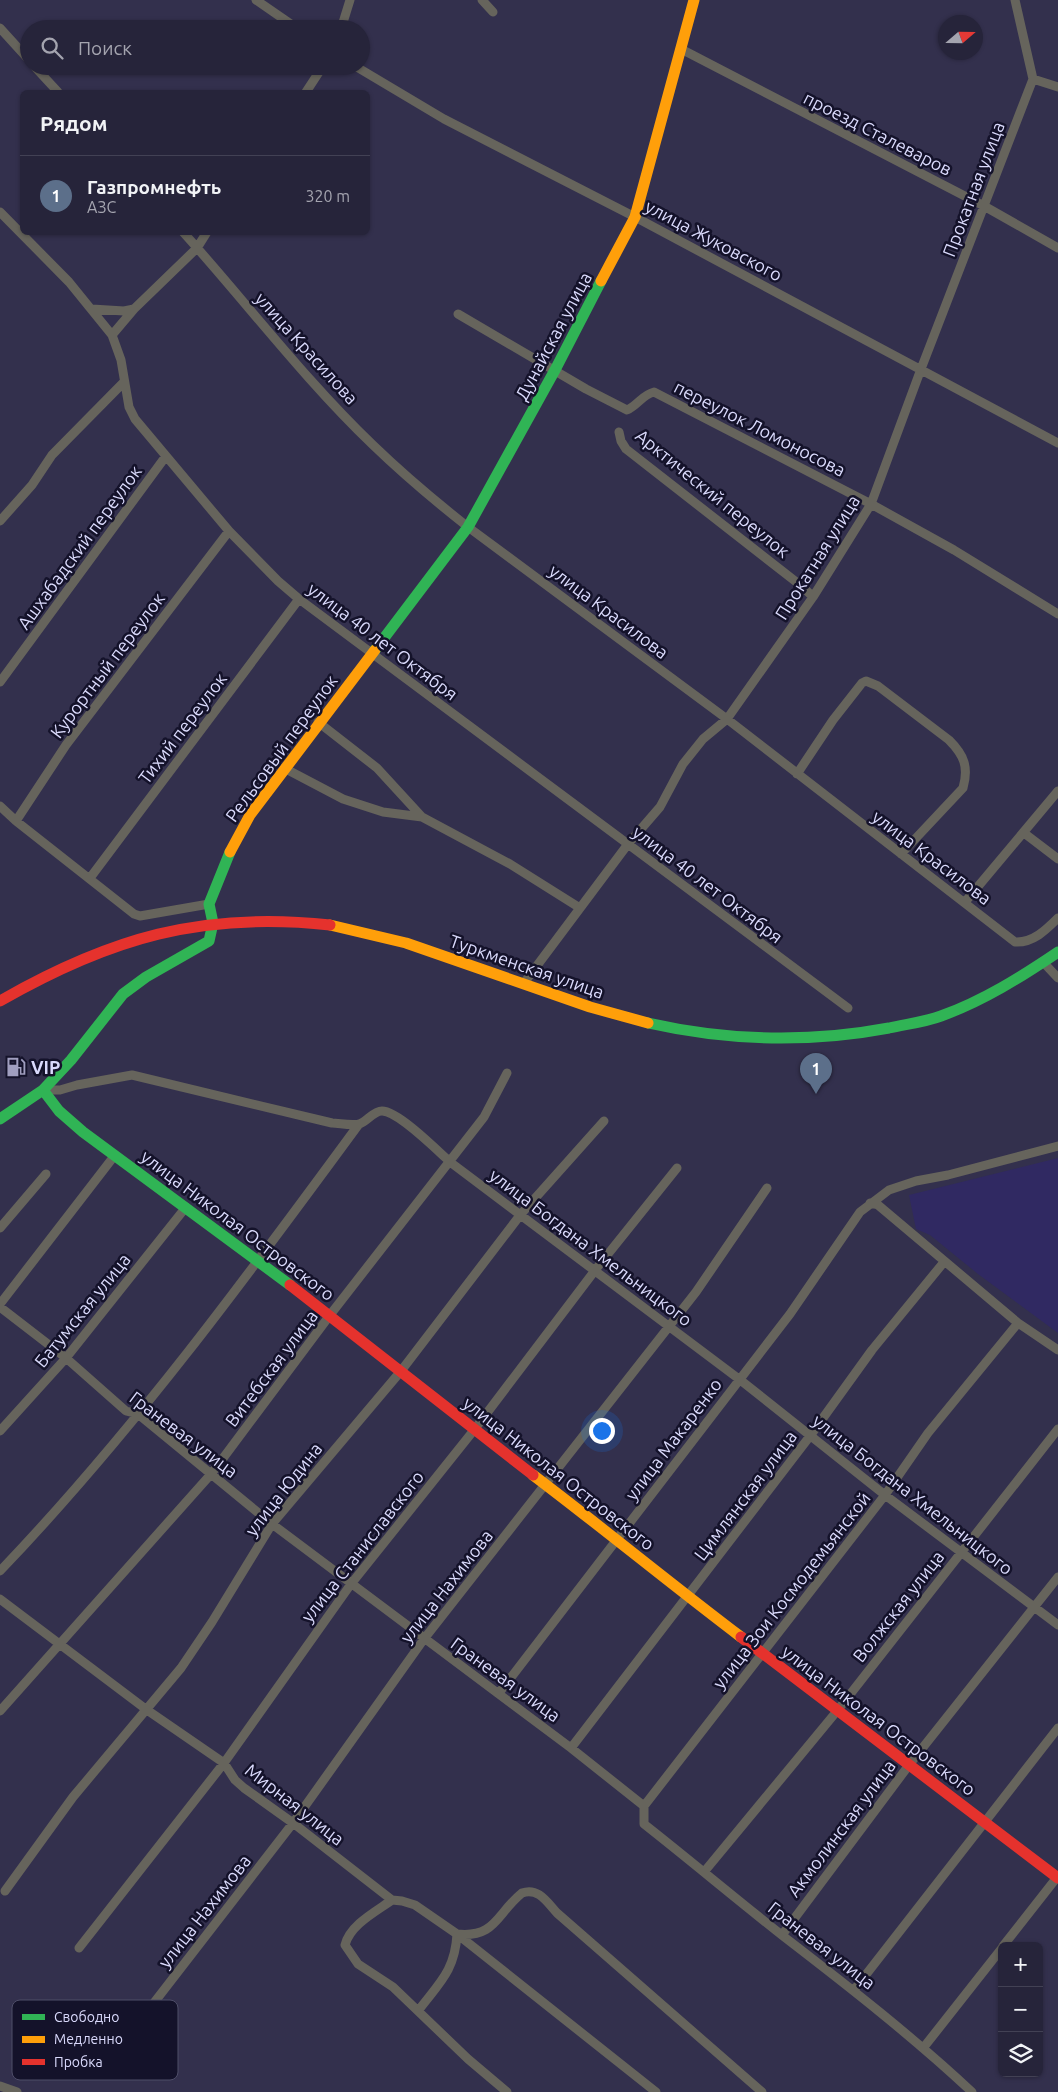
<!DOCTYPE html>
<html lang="ru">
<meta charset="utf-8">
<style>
:root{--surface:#26243a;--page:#2e2c42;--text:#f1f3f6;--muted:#a4a4af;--line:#424154;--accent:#8abfa5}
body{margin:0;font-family:Ubuntu,sans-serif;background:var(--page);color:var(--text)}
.controls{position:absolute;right:15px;bottom:15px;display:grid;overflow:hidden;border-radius:8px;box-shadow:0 1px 4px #0004}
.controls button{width:45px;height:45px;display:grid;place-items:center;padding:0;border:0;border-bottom:1px solid var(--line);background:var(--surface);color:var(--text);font:25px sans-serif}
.compass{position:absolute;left:938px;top:15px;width:45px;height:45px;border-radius:50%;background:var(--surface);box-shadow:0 1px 4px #0004;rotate:70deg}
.you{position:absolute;left:601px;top:1430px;width:18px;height:18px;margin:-12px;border:4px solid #fff;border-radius:50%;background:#1a73e8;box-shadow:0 0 0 8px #1a73e833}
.badge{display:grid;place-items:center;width:32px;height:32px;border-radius:50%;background:var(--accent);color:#fff;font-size:16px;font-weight:700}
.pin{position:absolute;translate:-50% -41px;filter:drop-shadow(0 1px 2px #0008)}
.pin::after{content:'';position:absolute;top:26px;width:18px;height:15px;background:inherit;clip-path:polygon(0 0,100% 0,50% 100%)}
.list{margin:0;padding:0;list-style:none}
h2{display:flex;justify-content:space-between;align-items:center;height:65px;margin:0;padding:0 20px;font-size:21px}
h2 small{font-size:16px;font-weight:400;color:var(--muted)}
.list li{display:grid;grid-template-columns:32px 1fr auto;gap:15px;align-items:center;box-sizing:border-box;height:80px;padding:0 20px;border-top:1px solid var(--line)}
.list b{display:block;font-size:19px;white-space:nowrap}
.list p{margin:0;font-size:16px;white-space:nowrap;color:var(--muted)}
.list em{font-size:16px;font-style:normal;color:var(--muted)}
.icon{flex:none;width:28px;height:28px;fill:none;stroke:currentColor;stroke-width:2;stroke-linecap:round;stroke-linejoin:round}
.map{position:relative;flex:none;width:1058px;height:2092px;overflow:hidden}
.search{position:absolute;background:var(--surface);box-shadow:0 1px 4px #0004;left:20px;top:20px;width:350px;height:55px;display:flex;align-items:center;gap:12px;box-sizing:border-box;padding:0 18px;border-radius:28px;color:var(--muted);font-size:19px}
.panel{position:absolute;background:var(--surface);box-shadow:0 1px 4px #0004;left:20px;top:90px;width:350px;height:145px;border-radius:8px}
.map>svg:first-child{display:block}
.built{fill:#302962}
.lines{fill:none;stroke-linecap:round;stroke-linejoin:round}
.street{stroke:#66645c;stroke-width:9}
.fast{stroke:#30b455;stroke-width:11}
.slow{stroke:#ff9f0a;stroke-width:11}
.jam{stroke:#e5322d;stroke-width:11}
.labels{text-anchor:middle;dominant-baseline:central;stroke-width:5;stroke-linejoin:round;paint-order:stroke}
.street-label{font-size:18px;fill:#dadafc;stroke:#14122a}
.poi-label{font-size:18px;font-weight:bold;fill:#dadafc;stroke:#14122a;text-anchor:start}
.key{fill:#14122a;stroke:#4f4e69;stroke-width:1}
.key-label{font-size:14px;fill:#dadafc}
</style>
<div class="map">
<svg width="1058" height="2092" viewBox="0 0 1058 2092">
<rect width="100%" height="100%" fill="#33304d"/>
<path class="built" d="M1058,1158V1333L978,1274L930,1235L916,1229L909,1195Z"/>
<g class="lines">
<path class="street" d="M256,0L298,29
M482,0L493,12
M0,28L29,60
M341,29L350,0
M681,49L984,206L1058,248
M34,66L58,92
M355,66L444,119L635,217L1058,443
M1033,79L1058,87
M306,92L323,66
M0,212L69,282L112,335L121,360L129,407L135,419L229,531L278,581L299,599L848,1008
M183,232C246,302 305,380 373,445C403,474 435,501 468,527L727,719L1015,942C1033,943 1046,930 1058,918
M92,309L124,311L134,309
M458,314L586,389L627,410C638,405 642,395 654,392L871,504L954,550L1058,614
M112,335L134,309L197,248L207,232
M619,432L621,441L626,449L804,588L813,597
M0,521L32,485L52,455L124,382
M0,682L166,456
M318,722L377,768L422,817
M284,768L343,799L383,812L422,817L510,864L580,908
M797,774L833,720L862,683L866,681L878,686L949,740C964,755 969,767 963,788L901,854
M0,806L16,821L134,914L140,916L209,904
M16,821L66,745L229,531
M1024,833L1058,859
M90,878L299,599
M965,902L1058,791
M1043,962L1058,978
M524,983L628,844L660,807L683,764L703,739L727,719L813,597L871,504L921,369L1033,79L1015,0
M43,1090H60L77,1085L132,1075L332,1123C339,1123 351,1126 359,1124C367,1122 373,1111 382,1111C398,1111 437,1150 450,1162L739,1379L885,1495L1058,1625
M870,1203L878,1205L1018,1323L1058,1350
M0,1228L46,1174
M0,1304L115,1155
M0,1307L66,1358L126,1411L138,1414L272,1524L571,1748L644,1806V1824C691,1861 736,1899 783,1936C848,1986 912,2036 972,2092
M0,1431L66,1358L186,1207
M0,1571C132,1433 246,1278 359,1124
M0,1599L147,1710L224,1763L235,1780L244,1788L293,1823L392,1900L402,1901L415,1905L457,1934L656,2092
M499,1693L790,1314L860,1212L889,1190L916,1181L948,1175L1058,1146
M0,1711L212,1473L330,1315L484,1117L507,1073
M571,1748L810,1436L872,1350L944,1262
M644,1806L885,1495L928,1433L1018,1323
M704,1872L837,1711L1058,1429
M5,1891L73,1797L181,1668L212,1622L272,1524L401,1371L521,1214L604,1121
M392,1900C375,1912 350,1925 345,1945L358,1964L393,1987L468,2059L507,2092
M457,1934C496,1938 496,1914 522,1893C538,1887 547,1902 557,1913L762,2092
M782,1935L909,1765L1058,1577
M1003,1946L1058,1876
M79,1948L224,1763L351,1584L474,1430L596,1269L677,1168
M854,1990L1058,1728
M153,2004L293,1823L424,1639L696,1292L767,1188
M418,2011C439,1983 455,1971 457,1934
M924,2047L1002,1948
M0,2086L17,2092"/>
<path class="fast" d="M375,650L468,527L555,370L601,281
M648,1023C728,1041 809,1043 889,1028C907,1024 925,1022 941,1016C983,1001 1021,977 1058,952
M43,1090L59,1111L83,1132L290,1285
M0,1119L43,1090L71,1060L123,994L146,977L209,941L213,923L209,904L230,852"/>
<path class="slow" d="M601,281L635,217L694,0
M230,852L250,815L375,650
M330,925L406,943L590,1007L648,1023
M533,1475C603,1528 671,1584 741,1637"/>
<path class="jam" d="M0,1001C110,938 202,911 330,925
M290,1285L533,1475
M741,1637L1058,1878"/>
</g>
<defs>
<symbol id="fuel-bare" viewBox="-9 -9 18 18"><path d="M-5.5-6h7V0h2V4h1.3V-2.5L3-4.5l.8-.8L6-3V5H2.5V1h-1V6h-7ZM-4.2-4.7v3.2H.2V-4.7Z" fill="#a09ebf" stroke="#14122a" stroke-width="2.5" paint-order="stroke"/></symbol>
</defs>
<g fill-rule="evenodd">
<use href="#fuel-bare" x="2" y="1053" width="28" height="28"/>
</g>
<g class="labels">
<g class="street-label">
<text transform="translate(878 133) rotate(27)">проезд Сталеваров</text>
<text transform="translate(973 189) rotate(-69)">Прокатная улица</text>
<text transform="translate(714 240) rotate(28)">улица Жуковского</text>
<text transform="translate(553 336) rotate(-62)">Дунайская улица</text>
<text transform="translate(307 348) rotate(48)">улица Красилова</text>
<text transform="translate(760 428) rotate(27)">переулок Ломоносова</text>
<text transform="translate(713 493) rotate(39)">Арктический переулок</text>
<text transform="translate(79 547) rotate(-54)">Ашхабадский переулок</text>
<text transform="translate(817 557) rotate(-58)">Прокатная улица</text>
<text transform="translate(609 611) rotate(37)">улица Красилова</text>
<text transform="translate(383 641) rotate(37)">улица 40 лет Октября</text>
<text transform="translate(107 665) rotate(-53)">Курортный переулок</text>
<text transform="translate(182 728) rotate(-53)">Тихий переулок</text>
<text transform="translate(281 748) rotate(-54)">Рельсовый переулок</text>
<text transform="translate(932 857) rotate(37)">улица Красилова</text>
<text transform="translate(708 884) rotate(37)">улица 40 лет Октября</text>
<text transform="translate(527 966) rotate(19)">Туркменская улица</text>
<text transform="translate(238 1225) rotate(37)">улица Николая Островского</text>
<text transform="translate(591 1247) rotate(37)">улица Богдана Хмельницкого</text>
<text transform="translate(82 1310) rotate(-51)">Батумская улица</text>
<text transform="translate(271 1368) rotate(-53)">Витебская улица</text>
<text transform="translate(184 1434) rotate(37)">Граневая улица</text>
<text transform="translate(673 1439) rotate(-53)">улица Макаренко</text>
<text transform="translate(559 1473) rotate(38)">улица Николая Островского</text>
<text transform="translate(283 1489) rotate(-52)">улица Юдина</text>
<text transform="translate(913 1494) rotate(38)">улица Богдана Хмельницкого</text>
<text transform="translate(745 1495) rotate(-53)">Цимлянская улица</text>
<text transform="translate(362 1546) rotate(-52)">улица Станиславского</text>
<text transform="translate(446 1586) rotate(-52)">улица Нахимова</text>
<text transform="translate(791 1590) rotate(-52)">улица Зои Космодемьянской</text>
<text transform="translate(898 1606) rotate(-52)">Волжская улица</text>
<text transform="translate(506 1679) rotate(36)">Граневая улица</text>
<text transform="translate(879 1720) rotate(37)">улица Николая Островского</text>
<text transform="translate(295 1804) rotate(38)">Мирная улица</text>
<text transform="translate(841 1828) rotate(-53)">Акмолинская улица</text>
<text transform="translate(204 1911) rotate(-52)">улица Нахимова</text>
<text transform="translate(822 1945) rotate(38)">Граневая улица</text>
</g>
<g class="poi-label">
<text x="31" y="1067">VIP</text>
</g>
</g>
<rect x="12" y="2000" width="166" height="80" rx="8" class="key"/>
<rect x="22" y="2014" width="23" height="6" fill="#30b455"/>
<rect x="22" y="2036" width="23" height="7" fill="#ff9f0a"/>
<rect x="22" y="2059" width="23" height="6" fill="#e5322d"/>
<g class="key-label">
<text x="54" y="2022">Свободно</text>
<text x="54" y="2044">Медленно</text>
<text x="54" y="2067">Пробка</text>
</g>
</svg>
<div class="controls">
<button>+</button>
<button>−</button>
<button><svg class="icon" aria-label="layers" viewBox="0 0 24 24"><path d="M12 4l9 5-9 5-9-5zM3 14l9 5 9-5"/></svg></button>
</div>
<svg class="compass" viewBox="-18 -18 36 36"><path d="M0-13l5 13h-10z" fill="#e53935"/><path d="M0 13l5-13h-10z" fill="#a4a4af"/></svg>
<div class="you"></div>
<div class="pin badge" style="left:816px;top:1094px;background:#5c6f8a">1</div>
<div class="search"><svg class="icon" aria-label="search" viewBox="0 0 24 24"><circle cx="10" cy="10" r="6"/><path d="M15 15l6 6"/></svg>Поиск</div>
<section class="panel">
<h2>Рядом<small></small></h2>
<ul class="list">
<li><span class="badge" style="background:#5c6f8a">1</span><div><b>Газпромнефть</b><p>АЗС</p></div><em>320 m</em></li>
</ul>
</section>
</div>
